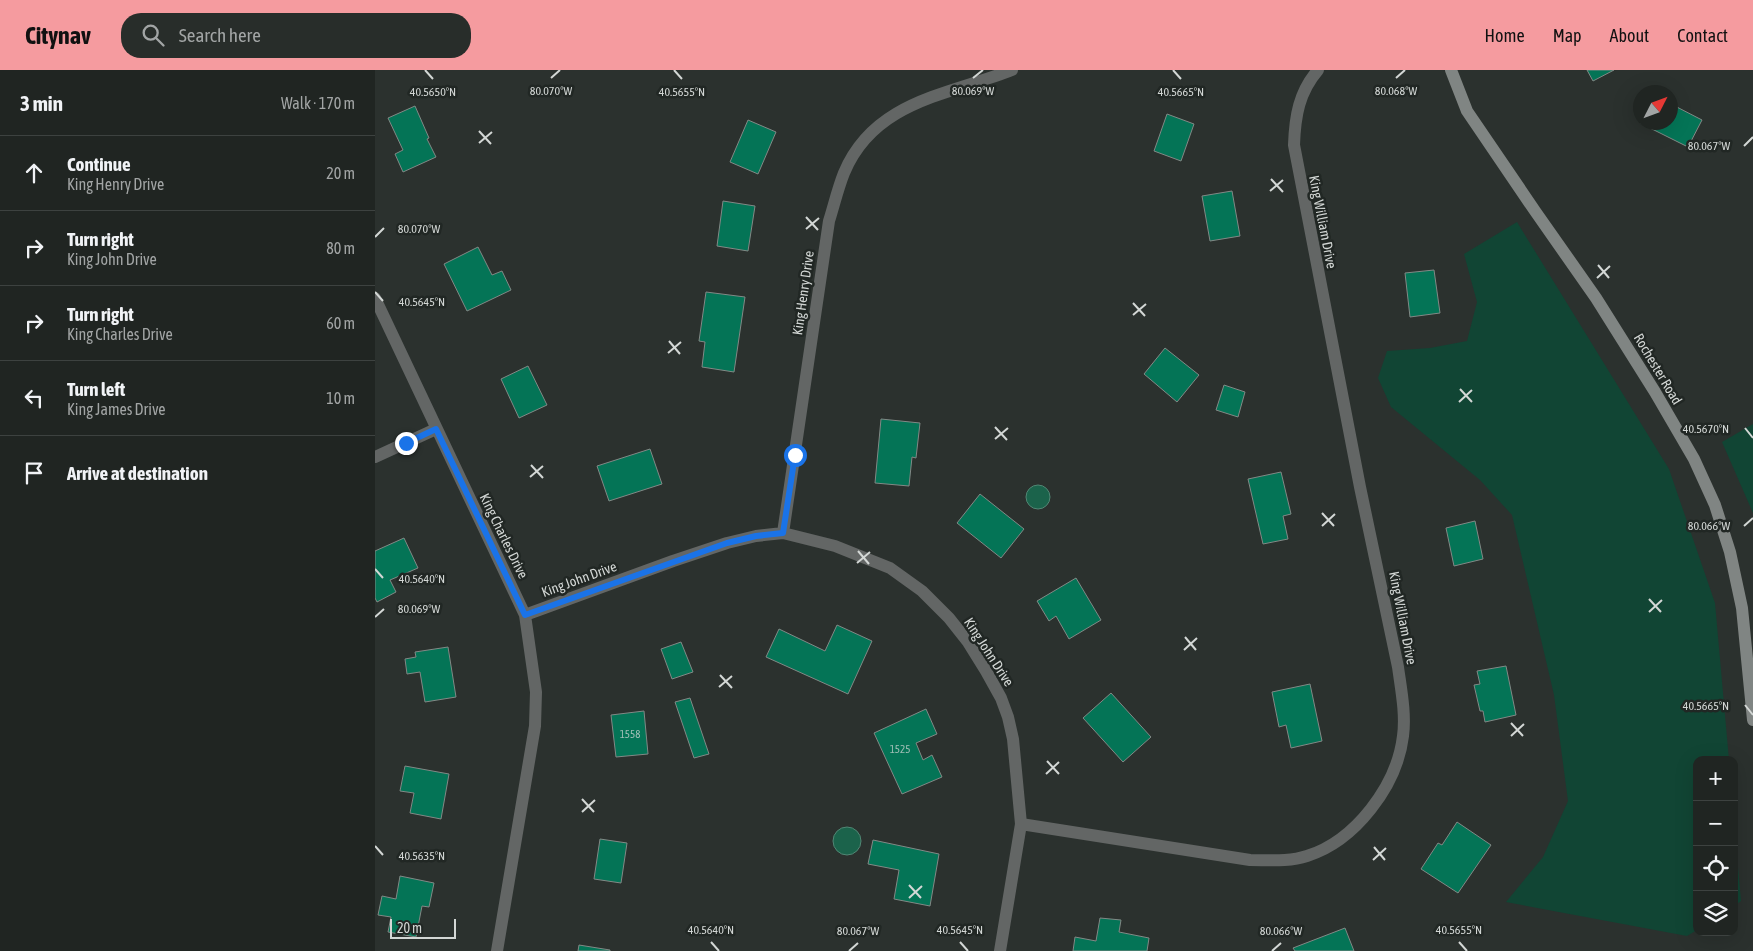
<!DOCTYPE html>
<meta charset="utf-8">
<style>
:root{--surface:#202522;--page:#282d2a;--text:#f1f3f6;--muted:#a2a5a5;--line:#3d4240;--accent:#f59b9f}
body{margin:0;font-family:"Asap Condensed",sans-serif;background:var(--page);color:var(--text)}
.controls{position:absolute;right:15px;bottom:15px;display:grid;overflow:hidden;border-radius:10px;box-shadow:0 5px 20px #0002}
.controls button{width:45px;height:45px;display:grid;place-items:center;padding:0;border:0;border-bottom:1px solid var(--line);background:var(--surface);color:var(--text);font:25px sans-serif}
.compass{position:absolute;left:1258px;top:15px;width:45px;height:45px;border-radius:50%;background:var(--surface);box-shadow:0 5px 20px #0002;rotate:48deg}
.scale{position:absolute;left:15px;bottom:12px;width:66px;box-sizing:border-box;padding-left:5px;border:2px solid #d3d7d5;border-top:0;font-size:14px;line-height:18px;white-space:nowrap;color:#d3d7d5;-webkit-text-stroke:4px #212724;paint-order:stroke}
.stop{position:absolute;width:15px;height:15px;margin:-11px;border:4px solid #1a73e8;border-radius:50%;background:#fff}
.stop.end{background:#1a73e8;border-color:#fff;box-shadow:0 1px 5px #0008}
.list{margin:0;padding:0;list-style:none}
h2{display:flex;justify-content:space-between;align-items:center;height:65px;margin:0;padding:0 20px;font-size:21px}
h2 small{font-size:16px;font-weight:400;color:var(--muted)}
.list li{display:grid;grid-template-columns:32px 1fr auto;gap:15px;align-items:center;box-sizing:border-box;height:75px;padding:0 20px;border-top:1px solid var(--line)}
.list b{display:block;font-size:19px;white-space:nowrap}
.list p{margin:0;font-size:16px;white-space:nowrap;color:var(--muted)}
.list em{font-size:16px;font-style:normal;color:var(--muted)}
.icon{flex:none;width:28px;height:28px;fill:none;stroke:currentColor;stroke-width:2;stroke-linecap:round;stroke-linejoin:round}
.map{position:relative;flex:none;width:1378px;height:881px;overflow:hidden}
header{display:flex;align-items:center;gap:30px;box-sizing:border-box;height:70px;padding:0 25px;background:var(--accent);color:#111}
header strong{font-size:24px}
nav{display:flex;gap:28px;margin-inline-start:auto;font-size:18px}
.search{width:350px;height:45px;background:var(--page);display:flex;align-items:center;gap:12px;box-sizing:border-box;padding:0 18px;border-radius:20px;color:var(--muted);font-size:19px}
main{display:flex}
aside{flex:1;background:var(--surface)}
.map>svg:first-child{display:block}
.green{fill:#114534}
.water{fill:#1b634b;stroke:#528674}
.building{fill:#047456;stroke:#828986}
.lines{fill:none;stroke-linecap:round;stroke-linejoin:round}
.street{stroke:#636665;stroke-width:12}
.secondary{stroke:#808583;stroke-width:12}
.route{stroke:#1a73e8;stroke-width:6}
.ticks{fill:none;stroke:#d3d7d5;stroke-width:2}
.labels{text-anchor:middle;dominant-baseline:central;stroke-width:5;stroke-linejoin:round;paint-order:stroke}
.number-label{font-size:11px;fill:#9fbeb5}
.street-label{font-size:14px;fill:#d3d7d5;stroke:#212724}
.ticks-label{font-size:12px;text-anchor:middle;fill:#d3d7d5;stroke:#212724;stroke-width:5;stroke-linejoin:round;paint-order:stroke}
</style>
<header>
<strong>Citynav</strong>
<div class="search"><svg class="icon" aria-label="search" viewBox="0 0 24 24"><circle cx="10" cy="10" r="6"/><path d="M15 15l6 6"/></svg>Search here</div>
<nav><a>Home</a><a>Map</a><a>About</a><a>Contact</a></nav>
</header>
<main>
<aside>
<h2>3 min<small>Walk · 170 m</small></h2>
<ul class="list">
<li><svg class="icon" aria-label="ahead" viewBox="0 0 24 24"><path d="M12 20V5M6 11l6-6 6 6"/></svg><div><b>Continue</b><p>King Henry Drive</p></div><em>20 m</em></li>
<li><svg class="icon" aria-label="right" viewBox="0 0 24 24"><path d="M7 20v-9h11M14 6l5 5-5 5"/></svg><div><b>Turn right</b><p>King John Drive</p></div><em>80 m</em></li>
<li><svg class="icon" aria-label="right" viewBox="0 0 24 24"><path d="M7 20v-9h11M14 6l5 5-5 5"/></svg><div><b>Turn right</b><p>King Charles Drive</p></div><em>60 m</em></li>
<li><svg class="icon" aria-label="left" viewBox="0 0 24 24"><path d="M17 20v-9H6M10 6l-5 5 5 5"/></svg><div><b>Turn left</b><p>King James Drive</p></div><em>10 m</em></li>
<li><svg class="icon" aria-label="arrive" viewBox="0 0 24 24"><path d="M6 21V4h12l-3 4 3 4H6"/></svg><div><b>Arrive at destination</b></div></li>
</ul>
</aside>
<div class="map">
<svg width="1378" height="881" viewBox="0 0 1378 881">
<rect width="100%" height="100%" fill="#2b312e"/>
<path class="green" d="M1142,152L1294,399L1340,533L1354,690H1322V860L1312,866L1131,832L1168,787L1193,731L1179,625L1137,445L1105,410L1016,337L1003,308L1012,281L1055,278L1092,271L1102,232L1089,184Z
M1378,354V443L1347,372Z
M1359,752L1366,831L1359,836Z"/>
<path class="water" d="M651 427a12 12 0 1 1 24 0a12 12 0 1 1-24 0Z
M458 771a14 14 0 1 1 28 0a14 14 0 1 1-28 0Z"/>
<path class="building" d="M1212,0H1239L1218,11Z
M1296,34L1327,50L1313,77L1265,53L1296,52Z
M40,36L54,68L52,69L61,87L28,102L20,84L28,80L13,48Z
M792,44L819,54L806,91L779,81Z
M373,50L401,62L383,104L355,92Z
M857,121L865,166L835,171L827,126Z
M348,131L380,136L373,181L342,176Z
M103,177L117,205L127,201L136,220L92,241L69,194Z
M1059,200L1065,243L1035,247L1030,203Z
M331,222L370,227L359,302L327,297L330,272L324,271Z
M790,278L824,305L802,332L769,304Z
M153,296L172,335L144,348L126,309Z
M849,315L870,322L863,347L841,340Z
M506,349L545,353L541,388L537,387L534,416L500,413Z
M275,379L287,414L234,431L222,396Z
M906,402L916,444L908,446L913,469L888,474L873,409Z
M605,424L649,459L626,488L582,453Z
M1100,451L1108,489L1079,496L1071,458Z
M29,468L43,498L15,510L21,522L2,532L0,528V481Z
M701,508L726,550L694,569L681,546L674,551L662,531Z
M462,555L497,571L473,624L391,587L404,559L450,581Z
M306,572L318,602L297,609L286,579Z
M73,577L81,627L50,632L45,602L32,604L30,589L41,587L40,582Z
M1131,596L1141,645L1110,652L1108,641H1105L1099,615L1105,614L1102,601Z
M935,614L947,671L916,678L911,655L904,657L897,622Z
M736,623L776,667L748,692L708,648Z
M315,628L334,684L319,688L300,632Z
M551,639L562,664L541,673L548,690L557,685L567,707L527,724L499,663Z
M269,641L273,684L241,687L236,645Z
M30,696L74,704L66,749L35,743L39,723L25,721Z
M1082,752L1116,775L1083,823L1046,799L1063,773L1067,775Z
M225,769L252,773L246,813L219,809Z
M498,770L564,784L555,836L519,829L524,800L493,794Z
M25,806L59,813L54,837L47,836L41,867L13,862L16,847L3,845L7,826L21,829Z
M725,848L746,850L744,862L774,868L772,881H698L700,867L721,871Z
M970,858L979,881H920L918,878Z
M204,875L235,880V881H203Z"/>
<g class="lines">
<path class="street" d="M0,228L150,545L161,622L160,656L122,881
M0,387L61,359
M408,463L454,151C459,135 463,118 469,103C499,31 573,25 637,0
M150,545L298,491L352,473L381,466L408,463L460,476L515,498L547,521L574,548L593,572L611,601L626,628L633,647L638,669L646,754L625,881
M646,754L875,790C894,790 914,792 932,786C980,771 1022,716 1028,666C1031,644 1026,619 1023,597L985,417L919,75C920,46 924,22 943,0"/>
<path class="secondary" d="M1076,0L1092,41L1160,141L1221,228L1280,322L1319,389L1340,435L1355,482L1367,538L1378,650"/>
</g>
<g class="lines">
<path class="route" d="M31,373L61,359L150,545L352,473L381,466L408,463L420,385"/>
</g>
<path class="ticks" d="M50,0L58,9M299,0L307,9M798,0L806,9M176,8L185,0M598,8L608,0M1021,8L1030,0M104,61L116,74M104,73L117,62M1369,76L1378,67M896,109L908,122M895,121L908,110M431,147L443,160M431,159L444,148M0,167L9,158M1223,195L1234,208M1222,208L1235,196M0,222L8,231M758,233L770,246M758,245L771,234M294,271L305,284M293,283L306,272M1085,319L1097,332M1084,332L1097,320M620,357L632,370M1370,358L1378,368M620,369L633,358M156,395L168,408M155,407L168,396M947,443L959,456M947,456L960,444M1369,456L1378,448M483,481L494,494M482,493L495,482M0,499L8,508M1274,529L1286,542M1274,542L1287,530M0,547L9,539M810,567L821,580M809,580L822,568M345,605L357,618M344,617L357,606M1370,635L1378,645M1136,653L1148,666M1136,666L1149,654M672,691L684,704M671,704L684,692M207,729L219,742M207,742L220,730M0,776L8,785M999,777L1010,790M998,790L1011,778M534,815L546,828M534,828L547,816M336,872L344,881M585,872L593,881M1084,872L1092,881M474,881L483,873M897,881L906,873"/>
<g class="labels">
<g class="number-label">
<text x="255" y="664">1558</text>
<text x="525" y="679">1525</text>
</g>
<g class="street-label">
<text transform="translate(948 152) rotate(79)">King William Drive</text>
<text transform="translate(428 223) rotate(-82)">King Henry Drive</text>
<text transform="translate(1283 299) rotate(59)">Rochester Road</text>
<text transform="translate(129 466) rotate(64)">King Charles Drive</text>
<text transform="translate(204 509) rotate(-20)">King John Drive</text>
<text transform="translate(1028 548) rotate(79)">King William Drive</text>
<text transform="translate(614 582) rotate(57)">King John Drive</text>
</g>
</g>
<g class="ticks-label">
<text x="598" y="25">80.069°W</text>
<text x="176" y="25">80.070°W</text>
<text x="1021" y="25">80.068°W</text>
<text x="58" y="26">40.5650°N</text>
<text x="307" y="26">40.5655°N</text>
<text x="806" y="26">40.5665°N</text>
<text x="1334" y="80">80.067°W</text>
<text x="44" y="163">80.070°W</text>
<text x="47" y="236">40.5645°N</text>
<text x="1331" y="363">40.5670°N</text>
<text x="1334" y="460">80.066°W</text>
<text x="47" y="513">40.5640°N</text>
<text x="44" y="543">80.069°W</text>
<text x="1331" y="640">40.5665°N</text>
<text x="47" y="790">40.5635°N</text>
<text x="336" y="864">40.5640°N</text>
<text x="585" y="864">40.5645°N</text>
<text x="1084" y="864">40.5655°N</text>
<text x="483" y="865">80.067°W</text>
<text x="906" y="865">80.066°W</text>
</g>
</svg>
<div class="controls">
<button>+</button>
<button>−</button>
<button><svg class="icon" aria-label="locate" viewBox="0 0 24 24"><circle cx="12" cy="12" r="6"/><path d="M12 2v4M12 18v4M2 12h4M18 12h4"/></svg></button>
<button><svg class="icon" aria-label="layers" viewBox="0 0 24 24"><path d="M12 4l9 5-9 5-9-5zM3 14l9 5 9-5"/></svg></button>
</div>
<svg class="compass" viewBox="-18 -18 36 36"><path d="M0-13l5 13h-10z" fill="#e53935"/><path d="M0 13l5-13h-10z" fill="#a2a5a5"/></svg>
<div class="scale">20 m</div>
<div class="stop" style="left:420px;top:385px"></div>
<div class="stop end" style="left:31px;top:373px"></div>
</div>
</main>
